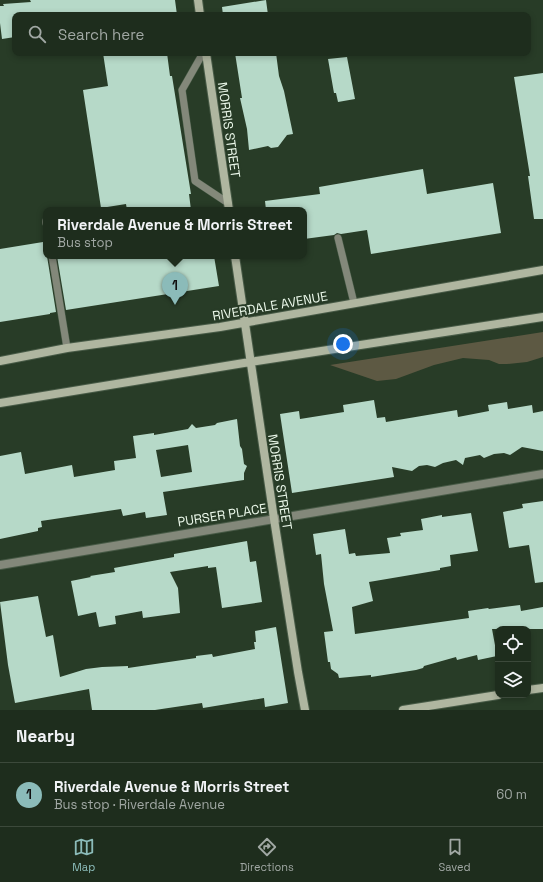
<!DOCTYPE html>
<meta charset="utf-8">
<style>
:root{--surface:#1e2d1d;--page:#2b392a;--text:#f1f3f6;--muted:#a1a8a4;--line:#3c493b;--accent:#8bbbb9}
body{margin:0;font-family:"Space Grotesk",sans-serif;background:var(--page);color:var(--text)}
.controls{position:absolute;right:12px;bottom:12px;display:grid;overflow:hidden;border-radius:8px;box-shadow:0 2px 6px #0003}
.controls button{width:36px;height:36px;display:grid;place-items:center;padding:0;border:0;border-bottom:1px solid var(--line);background:var(--surface);color:var(--text);font:20px sans-serif}
.you{position:absolute;left:343px;top:344px;width:14px;height:14px;margin:-10px;border:3px solid #fff;border-radius:50%;background:#1a73e8;box-shadow:0 0 0 6px #1a73e833}
.badge{display:grid;place-items:center;width:26px;height:26px;border-radius:50%;background:var(--accent);color:#111;font-size:13px;font-weight:700}
.pin{position:absolute;translate:-50% -33px;filter:drop-shadow(0 1px 2px #0008)}
.pin::after{content:'';position:absolute;top:21px;width:14px;height:12px;background:inherit;clip-path:polygon(0 0,100% 0,50% 100%)}
.popup{position:absolute;left:43px;top:207px;width:264px;height:52px;box-sizing:border-box;display:grid;place-content:center;border-radius:8px;background:var(--surface);filter:drop-shadow(0 1px 3px #0005);font-size:13px;white-space:nowrap;color:var(--muted)}
.popup b{font-size:15px;color:var(--text)}
.popup::after{content:'';position:absolute;left:50%;top:100%;margin-left:-8px;border:8px solid transparent;border-top-color:var(--surface)}
.list{margin:0;padding:0;list-style:none}
h2{display:flex;justify-content:space-between;align-items:center;height:52px;margin:0;padding:0 16px;font-size:17px}
h2 small{font-size:13px;font-weight:400;color:var(--muted)}
.list li{display:grid;grid-template-columns:26px 1fr auto;gap:12px;align-items:center;box-sizing:border-box;height:64px;padding:0 16px;border-top:1px solid var(--line)}
.list b{display:block;font-size:15px;white-space:nowrap}
.list p{margin:0;font-size:13px;white-space:nowrap;color:var(--muted)}
.list em{font-size:13px;font-style:normal;color:var(--muted)}
.icon{flex:none;width:22px;height:22px;fill:none;stroke:currentColor;stroke-width:2;stroke-linecap:round;stroke-linejoin:round}
.map{position:relative;flex:none;width:543px;height:710px;overflow:hidden}
.search{position:absolute;background:var(--surface);box-shadow:0 2px 6px #0003;left:12px;right:12px;top:12px;height:44px;display:flex;align-items:center;gap:10px;box-sizing:border-box;padding:0 14px;border-radius:8px;color:var(--muted);font-size:15px}
.sheet{height:116px;background:var(--surface)}
nav{display:flex;justify-content:space-around;align-items:center;box-sizing:border-box;height:56px;border-top:1px solid var(--line);background:var(--surface);font-size:11px;color:var(--muted)}
nav a{display:grid;justify-items:center;gap:2px}
nav .on{color:var(--accent)}
.map>svg:first-child{display:block}
.green{fill:#5d5943}
.building{fill:#b6d9c8;fill-rule:evenodd}
.lines{fill:none;stroke-linecap:round;stroke-linejoin:round}
.lane-casing{stroke:#475a46;stroke-width:8}
.street-casing{stroke:#475a46;stroke-width:10}
.secondary-casing{stroke:#475a46;stroke-width:10}
.lane{stroke:#83887a;stroke-width:7}
.street{stroke:#83887a;stroke-width:8}
.secondary{stroke:#afb6a0;stroke-width:8}
.labels{text-anchor:middle;dominant-baseline:central;stroke-width:4;stroke-linejoin:round;paint-order:stroke}
.street-label{font-size:13px;fill:#ecf9eb;stroke:#283c27}
</style>
<div class="map">
<svg width="543" height="710" viewBox="0 0 543 710">
<rect width="100%" height="100%" fill="#283c27"/>
<path class="green" d="M543,332V357L527,362L507,364H499L489,360L463,358L434,365L396,379L377,381L330,365Z"/>
<path class="building" d="M30,0H175L177,15H15V37L2,39L0,23V6H4L3,4L31,2Z
M266,0L268,15H223L222,7Z
M103,53H167L170,76H172L191,194H189L191,210H127L126,204L101,208L83,90L108,86Z
M235,53H276L279,76L284,91L293,134L287,135L278,147L271,148L268,146L249,150L247,129L240,98H242Z
M347,57L355,99L338,102L336,93H334L328,59Z
M543,73V219H534L528,176H530L514,77Z
M423,169L427,194L493,183L501,233L371,254L367,230L341,234L337,233L334,235L304,239V210H266L265,201L320,194L319,187Z
M43,242L46,256H47L56,312L50,313V314L0,322V249Z
M57,256H214L219,286L66,310Z
M374,400L377,418L385,417L386,422L457,410L458,417L489,411L488,405L507,402L508,409L532,405L533,413L543,411V451L522,447L510,455L504,453L494,454L484,458L480,455L465,458L463,465L456,460L443,463L435,467L427,465L419,466L412,471L392,467L394,477L292,493L280,414L299,411L300,419L344,412L343,405Z
M237,419L240,446L242,449L244,464L247,466L244,473V480L163,492L167,515L146,518L145,512L123,516L121,509L41,521L42,527L38,528V531L0,539V456L21,452L25,474L72,465L74,477L115,470L114,461L136,458L133,436L154,433V435L188,429L192,424L196,428L215,425L217,423ZM188,445L192,472L161,477L156,450Z
M543,501V582L535,583L529,545L509,548L503,512L523,508L522,504Z
M471,513L478,551L450,555L451,566L440,568V570L369,582L373,601L352,607L355,634L469,618L468,611L488,608L489,609L520,605L521,611L543,607V629H492L497,656L478,660L477,655L457,660L456,657L424,666L423,668L416,670L371,677V675L339,678L338,674L331,669L330,662H328L324,632L333,631L324,584L321,554L316,555L313,534L345,529L349,554L355,553L356,556L390,553L387,538L401,536L400,533L423,530L421,519L442,515V517Z
M247,541L250,562L256,561L262,602L222,608L216,567L208,568V566L170,572L178,588L180,613L143,618L142,611L115,616L116,624L99,627L96,612L78,616L71,581L91,577L90,576L115,572L114,568L174,557V554Z
M38,596L46,637L53,635L60,677L86,669L102,667L128,666V668L196,658V656L212,654L213,657L255,649L254,642H256L255,631L276,627L288,703L265,707L264,698L203,708L202,703L155,710H92L89,689L15,703L8,665L0,602Z"/>
<g class="lines">
<defs>
<path id="lane" d="M203,53L182,90L195,181L228,203
M46,221V223
M338,238L354,303
M52,256L67,348"/>
<path id="street" d="M0,565L543,474"/>
<path id="secondary" d="M198,0L200,15
M206,53L229,210
M235,256L274,519L298,672L305,710
M0,361L67,348L220,327L543,270
M0,403L250,362L543,317
M528,690L543,688
M403,710L498,695"/>
</defs>
<use href="#lane" class="lane-casing"/>
<use href="#street" class="street-casing"/>
<use href="#secondary" class="secondary-casing"/>
<use href="#lane" class="lane"/>
<use href="#street" class="street"/>
<use href="#secondary" class="secondary"/>
</g>
<g class="labels">
<g class="street-label">
<text transform="translate(229 130) rotate(82)">MORRIS STREET</text>
<text transform="translate(270 306) rotate(-10)">RIVERDALE AVENUE</text>
<text transform="translate(280 482) rotate(81)">MORRIS STREET</text>
<text transform="translate(222 515) rotate(-9)">PURSER PLACE</text>
</g>
</g>
</svg>
<div class="controls">
<button><svg class="icon" aria-label="locate" viewBox="0 0 24 24"><circle cx="12" cy="12" r="6"/><path d="M12 2v4M12 18v4M2 12h4M18 12h4"/></svg></button>
<button><svg class="icon" aria-label="layers" viewBox="0 0 24 24"><path d="M12 4l9 5-9 5-9-5zM3 14l9 5 9-5"/></svg></button>
</div>
<div class="you"></div>
<div class="pin badge" style="left:175px;top:305px">1</div>
<div class="popup"><b>Riverdale Avenue &amp; Morris Street</b>Bus stop</div>
<div class="search"><svg class="icon" aria-label="search" viewBox="0 0 24 24"><circle cx="10" cy="10" r="6"/><path d="M15 15l6 6"/></svg>Search here</div>
</div>
<section class="sheet">
<h2>Nearby<small></small></h2>
<ul class="list">
<li><span class="badge">1</span><div><b>Riverdale Avenue &amp; Morris Street</b><p>Bus stop · Riverdale Avenue</p></div><em>60 m</em></li>
</ul>
</section>
<nav>
<a class="on"><svg class="icon" aria-label="map" viewBox="0 0 24 24"><path d="M3 6l6-2 6 2 6-2v14l-6 2-6-2-6 2zM9 4v14M15 6v14"/></svg>Map</a>
<a><svg class="icon" aria-label="directions" viewBox="0 0 24 24"><path d="M12 3l9 9-9 9-9-9zM9 14v-3h6M13 9l2 2-2 2"/></svg>Directions</a>
<a><svg class="icon" aria-label="saved" viewBox="0 0 24 24"><path d="M7 4h10v16l-5-4-5 4z"/></svg>Saved</a>
</nav>
